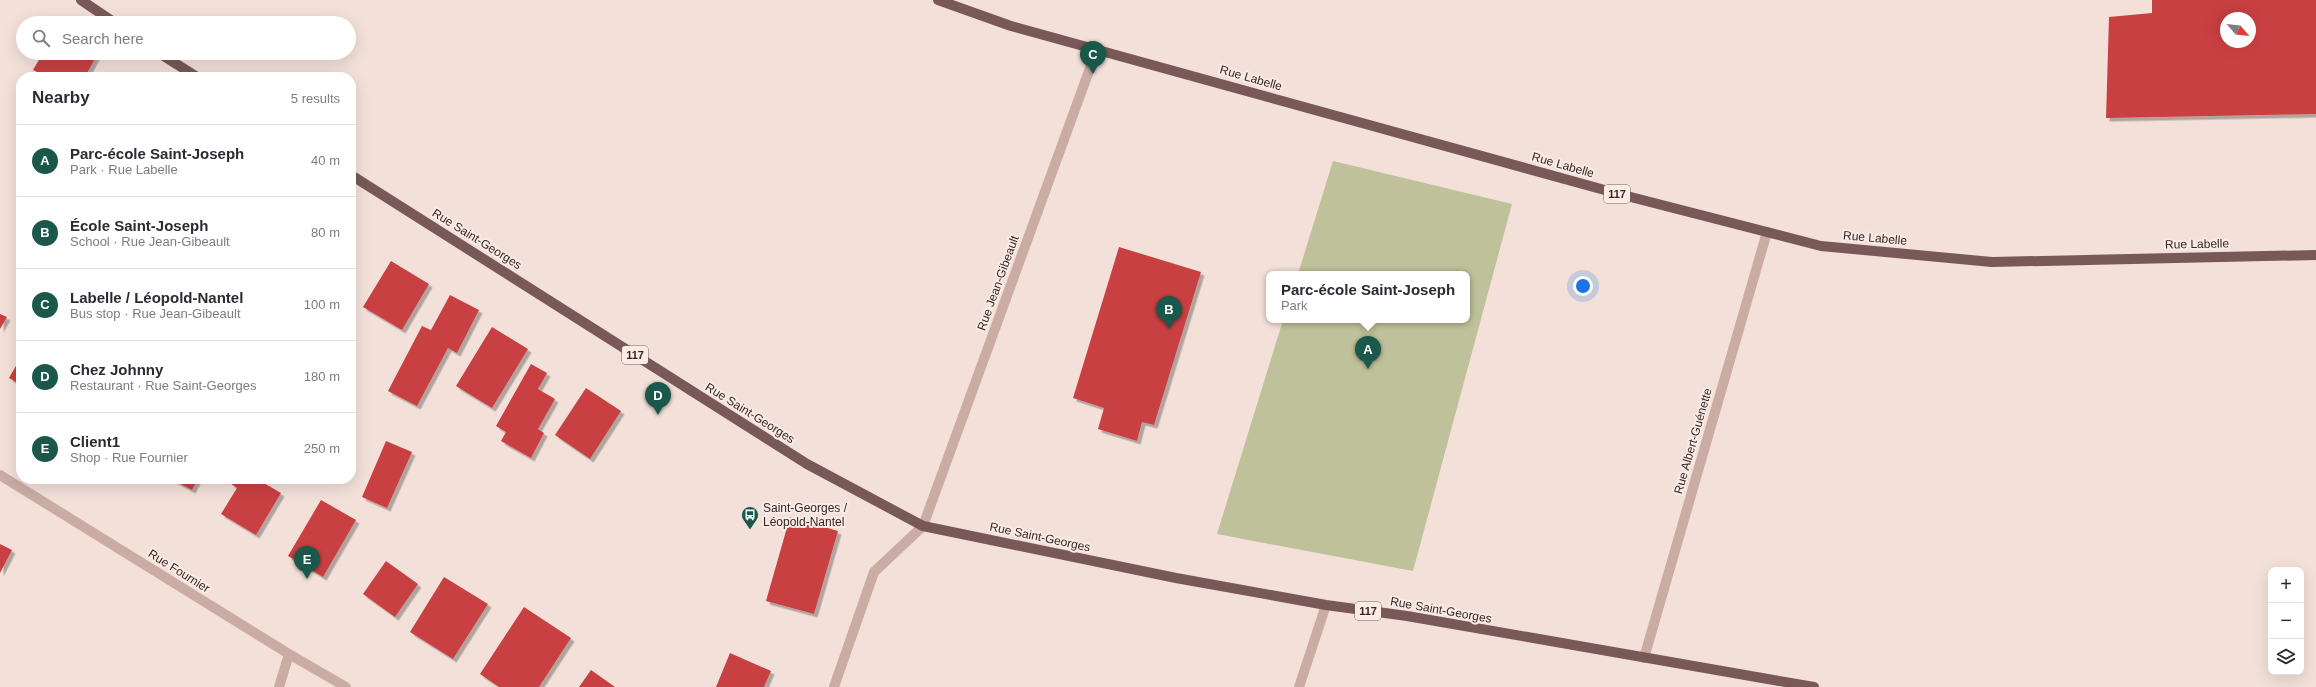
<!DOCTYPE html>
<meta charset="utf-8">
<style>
:root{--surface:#fff;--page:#f2f2f3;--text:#2b2b33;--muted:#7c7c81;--line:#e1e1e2;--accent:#1b584c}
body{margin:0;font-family:Helvetica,sans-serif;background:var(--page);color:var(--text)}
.controls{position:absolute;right:12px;bottom:12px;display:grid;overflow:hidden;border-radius:8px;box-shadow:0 4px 16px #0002}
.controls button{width:36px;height:36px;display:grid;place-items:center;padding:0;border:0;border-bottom:1px solid var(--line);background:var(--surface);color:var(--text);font:20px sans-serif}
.compass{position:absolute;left:2220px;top:12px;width:36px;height:36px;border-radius:50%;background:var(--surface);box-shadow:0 4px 16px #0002;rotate:118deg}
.you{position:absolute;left:1583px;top:286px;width:14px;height:14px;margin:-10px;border:3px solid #fff;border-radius:50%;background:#1a73e8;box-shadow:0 0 0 6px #1a73e833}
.badge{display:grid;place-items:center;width:26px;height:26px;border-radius:50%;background:var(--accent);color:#fff;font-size:13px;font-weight:700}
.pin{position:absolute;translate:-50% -33px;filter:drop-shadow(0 1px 2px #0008)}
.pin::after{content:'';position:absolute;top:21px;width:14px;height:12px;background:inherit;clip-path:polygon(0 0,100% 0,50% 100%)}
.popup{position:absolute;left:1266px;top:271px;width:204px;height:52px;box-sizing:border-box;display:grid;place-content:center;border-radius:8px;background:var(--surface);filter:drop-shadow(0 1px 3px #0005);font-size:13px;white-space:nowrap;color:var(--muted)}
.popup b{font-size:15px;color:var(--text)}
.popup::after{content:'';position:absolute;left:50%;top:100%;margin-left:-8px;border:8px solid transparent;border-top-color:var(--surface)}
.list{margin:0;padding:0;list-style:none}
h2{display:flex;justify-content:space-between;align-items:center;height:52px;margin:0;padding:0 16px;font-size:17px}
h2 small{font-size:13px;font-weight:400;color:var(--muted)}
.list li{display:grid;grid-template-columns:26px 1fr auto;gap:12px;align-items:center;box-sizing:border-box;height:72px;padding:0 16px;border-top:1px solid var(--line)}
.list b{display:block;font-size:15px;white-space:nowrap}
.list p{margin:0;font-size:13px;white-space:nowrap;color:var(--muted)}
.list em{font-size:13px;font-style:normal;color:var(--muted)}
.icon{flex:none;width:22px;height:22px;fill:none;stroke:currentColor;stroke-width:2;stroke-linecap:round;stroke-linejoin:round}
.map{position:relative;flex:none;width:2316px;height:687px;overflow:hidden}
.search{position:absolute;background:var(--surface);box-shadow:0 4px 16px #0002;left:16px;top:16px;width:340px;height:44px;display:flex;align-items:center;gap:10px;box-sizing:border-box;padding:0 14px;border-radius:22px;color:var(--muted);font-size:15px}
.panel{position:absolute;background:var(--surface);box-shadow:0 4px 16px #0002;left:16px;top:72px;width:340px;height:412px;border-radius:16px}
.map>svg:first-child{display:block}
.green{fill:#bec199}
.building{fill:#c94042;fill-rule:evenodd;filter:url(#shadow)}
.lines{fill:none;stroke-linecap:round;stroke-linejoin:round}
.minor{stroke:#caaca5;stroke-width:10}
.major{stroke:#785957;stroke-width:10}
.labels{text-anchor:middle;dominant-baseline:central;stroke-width:4;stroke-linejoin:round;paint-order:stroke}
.shield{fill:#faebe5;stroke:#71625f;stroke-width:1}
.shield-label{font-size:11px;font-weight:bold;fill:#362726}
.street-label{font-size:12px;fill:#362726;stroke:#faebe5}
.poi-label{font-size:12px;fill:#362726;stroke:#faebe5;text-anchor:start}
</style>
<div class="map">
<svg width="2316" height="687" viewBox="0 0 2316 687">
<defs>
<filter id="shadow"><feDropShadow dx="3.5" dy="3.5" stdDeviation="0" flood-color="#0004"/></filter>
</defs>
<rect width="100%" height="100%" fill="#f2e0d9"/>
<path class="green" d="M1333,161L1512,204L1413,571L1217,534L1283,320H1467V274H1298Z"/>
<path class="building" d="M2152,0H2316V114L2106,118L2109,17L2152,13ZM2226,18H2250V42H2226Z
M43,53H98L85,77H47L33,70Z
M1119,247L1201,272L1154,425L1142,422L1137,441L1098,429L1104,408L1073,398Z
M391,261L429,284L402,330L363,307Z
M450,295L479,310L457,353L448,348L417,406L388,391L422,326L431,330Z
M0,314L7,317L0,329Z
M492,327L528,349L492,408L456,386Z
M21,357V385L9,378Z
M531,364L547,373L538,389L555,399L538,429L544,433L531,458L501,441L506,432L496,426Z
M586,388L621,411L590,459L555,435Z
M386,441L412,452L387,508L362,497Z
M171,479H198L192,490Z
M234,479H257L281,493L256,535L221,514L237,488L231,484Z
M321,500L356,520L323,577L288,556Z
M790,517L838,531L814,614L766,601Z
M0,544L12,550L0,573Z
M386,561L418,584L395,617L363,594Z
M444,577L488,604L453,659L410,632Z
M524,607L571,638L539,687H499L480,674Z
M730,653L771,671L764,687H716Z
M591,670L615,687H579Z"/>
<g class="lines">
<path class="minor" d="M0,475L289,654L346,687
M1644,658L1767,232
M279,687L289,654
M834,687L874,572L923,526L1097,49
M1299,687L1326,605"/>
<path class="major" d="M81,0L115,23
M938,0L1011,26L1619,194L1821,246L1992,262L2316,255
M159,53L197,77
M351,175L807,464L923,526L1176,578L1326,605L1407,616L1814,687"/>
</g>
<defs>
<symbol id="bus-pin" viewBox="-11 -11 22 30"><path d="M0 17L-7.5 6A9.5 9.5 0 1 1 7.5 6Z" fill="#1b584c" stroke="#faebe5"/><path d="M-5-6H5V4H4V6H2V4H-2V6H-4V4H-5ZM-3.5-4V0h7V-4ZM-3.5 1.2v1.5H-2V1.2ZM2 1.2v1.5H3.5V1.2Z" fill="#fff"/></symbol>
</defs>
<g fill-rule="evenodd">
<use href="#bus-pin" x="740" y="505" width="20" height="27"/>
</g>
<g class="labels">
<g class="shield">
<rect x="1604" y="185" width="26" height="18" rx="3"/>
<rect x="622" y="346" width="26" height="18" rx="3"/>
<rect x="1355" y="602" width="26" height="18" rx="3"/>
</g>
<g class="shield-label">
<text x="1617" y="194">117</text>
<text x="635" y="355">117</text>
<text x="1368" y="611">117</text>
</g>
<g class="street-label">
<text transform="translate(1251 78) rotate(16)">Rue Labelle</text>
<text transform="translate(1563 165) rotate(16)">Rue Labelle</text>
<text transform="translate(1875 238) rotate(5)">Rue Labelle</text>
<text transform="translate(477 239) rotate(32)">Rue Saint-Georges</text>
<text transform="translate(2197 244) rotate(-1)">Rue Labelle</text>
<text transform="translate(998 283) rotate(-70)">Rue Jean-Gibeault</text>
<text transform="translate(750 413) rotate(32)">Rue Saint-Georges</text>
<text transform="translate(1693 441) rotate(-74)">Rue Albert-Guénette</text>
<text transform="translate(1040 537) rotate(12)">Rue Saint-Georges</text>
<text transform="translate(179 571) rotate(32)">Rue Fournier</text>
<text transform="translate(1441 610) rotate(10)">Rue Saint-Georges</text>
</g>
<g class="poi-label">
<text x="763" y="508">Saint-Georges /<tspan x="763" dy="14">Léopold-Nantel</tspan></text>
</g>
</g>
</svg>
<div class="controls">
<button>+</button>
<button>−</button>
<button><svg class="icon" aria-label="layers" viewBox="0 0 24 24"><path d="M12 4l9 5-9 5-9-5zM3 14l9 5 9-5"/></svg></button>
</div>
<svg class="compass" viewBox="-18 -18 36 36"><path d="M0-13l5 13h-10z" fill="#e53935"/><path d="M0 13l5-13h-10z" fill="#7c7c81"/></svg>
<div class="you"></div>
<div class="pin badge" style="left:1368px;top:369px">A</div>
<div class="popup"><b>Parc-école Saint-Joseph</b>Park</div>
<div class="pin badge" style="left:1169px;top:329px">B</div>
<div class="pin badge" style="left:1093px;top:74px">C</div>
<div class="pin badge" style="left:658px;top:415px">D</div>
<div class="pin badge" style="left:307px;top:579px">E</div>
<div class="search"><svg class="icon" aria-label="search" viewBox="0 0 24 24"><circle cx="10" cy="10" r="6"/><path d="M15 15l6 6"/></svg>Search here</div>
<section class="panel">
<h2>Nearby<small>5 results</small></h2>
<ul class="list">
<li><span class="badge">A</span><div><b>Parc-école Saint-Joseph</b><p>Park · Rue Labelle</p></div><em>40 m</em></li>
<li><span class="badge">B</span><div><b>École Saint-Joseph</b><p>School · Rue Jean-Gibeault</p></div><em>80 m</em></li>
<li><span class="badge">C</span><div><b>Labelle / Léopold-Nantel</b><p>Bus stop · Rue Jean-Gibeault</p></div><em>100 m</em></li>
<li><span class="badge">D</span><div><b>Chez Johnny</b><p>Restaurant · Rue Saint-Georges</p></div><em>180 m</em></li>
<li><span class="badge">E</span><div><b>Client1</b><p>Shop · Rue Fournier</p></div><em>250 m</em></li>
</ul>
</section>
</div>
